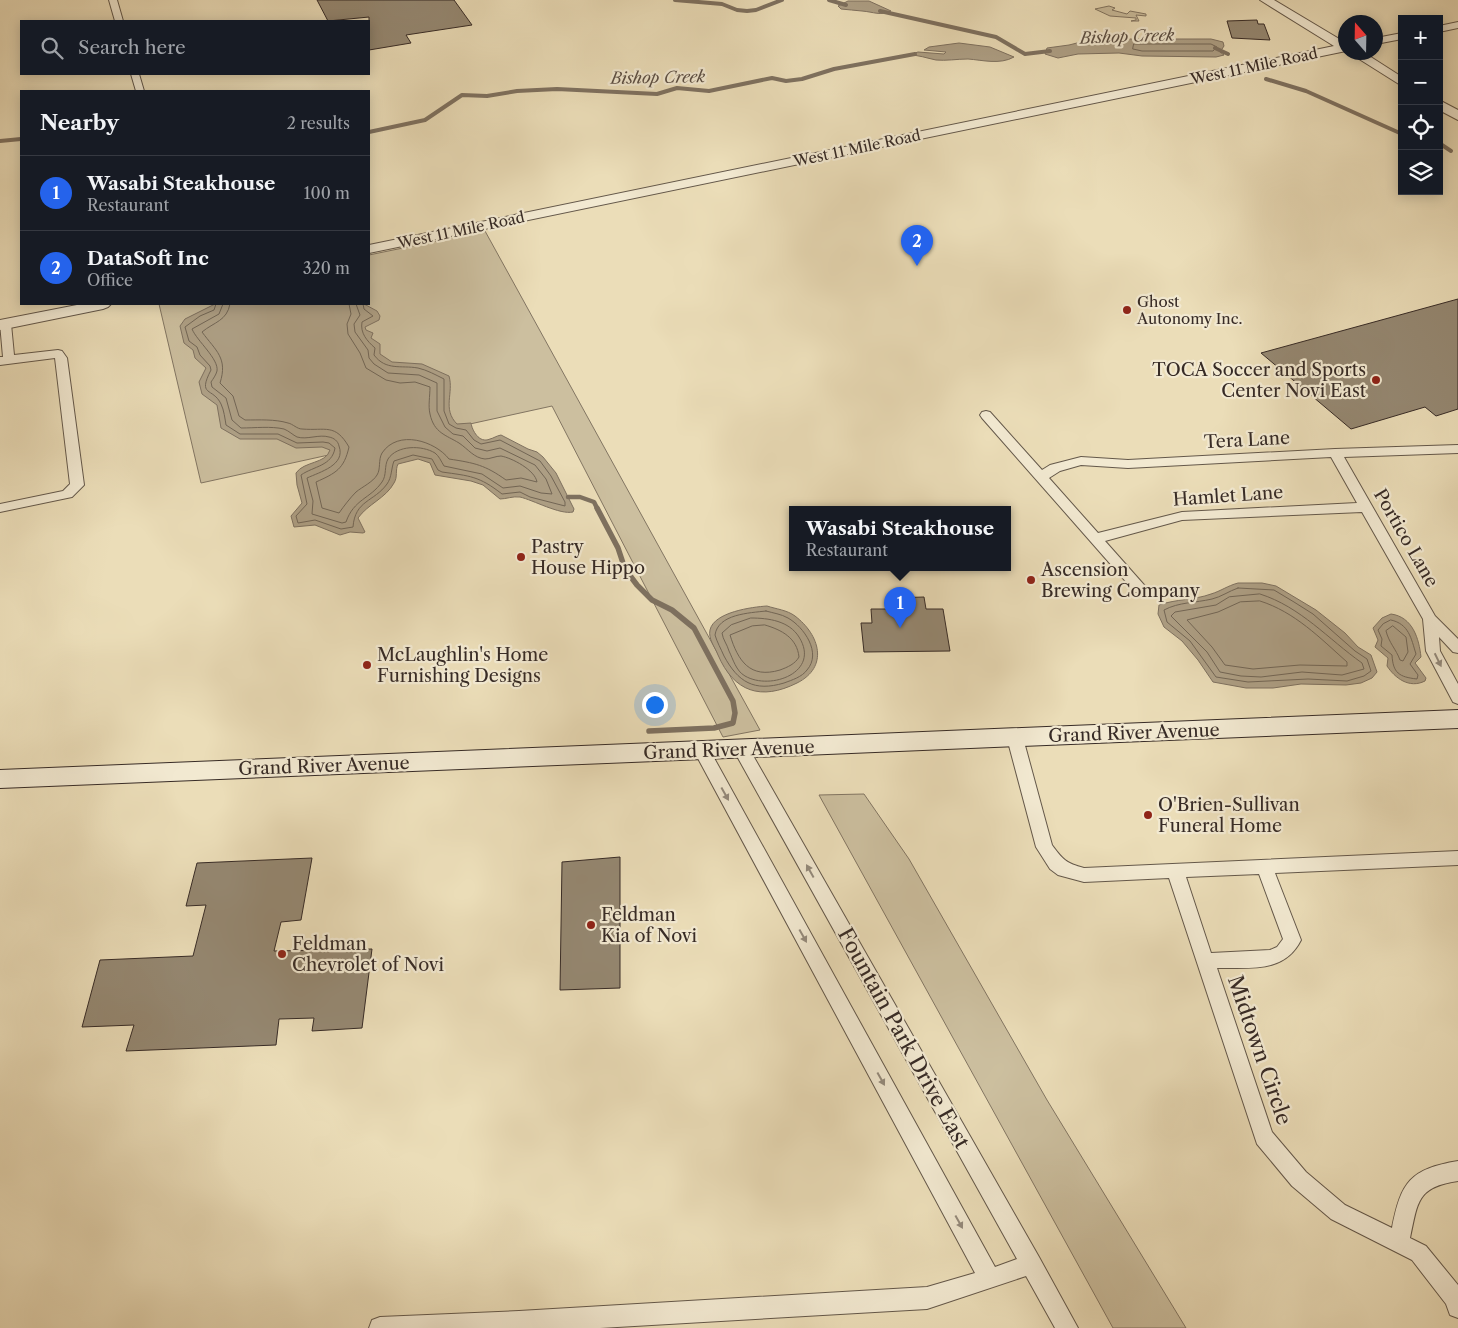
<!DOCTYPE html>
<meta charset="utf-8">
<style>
:root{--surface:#171b24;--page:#242831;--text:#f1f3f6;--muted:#9ea1a6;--line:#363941;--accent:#2563eb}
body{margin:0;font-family:"Libre Caslon Text",serif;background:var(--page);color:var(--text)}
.controls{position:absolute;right:15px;top:15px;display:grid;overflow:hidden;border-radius:0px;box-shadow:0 2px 12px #0003}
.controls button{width:45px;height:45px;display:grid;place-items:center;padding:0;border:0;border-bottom:1px solid var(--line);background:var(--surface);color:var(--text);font:25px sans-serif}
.compass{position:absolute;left:1338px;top:15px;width:45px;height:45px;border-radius:50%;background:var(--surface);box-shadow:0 2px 12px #0003;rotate:340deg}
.you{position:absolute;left:654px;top:704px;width:18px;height:18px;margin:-12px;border:4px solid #fff;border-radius:50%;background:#1a73e8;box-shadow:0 0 0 8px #1a73e833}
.badge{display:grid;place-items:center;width:32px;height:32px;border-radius:50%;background:var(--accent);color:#fff;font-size:16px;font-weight:700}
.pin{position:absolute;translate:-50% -41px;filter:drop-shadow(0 1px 2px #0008)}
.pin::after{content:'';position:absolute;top:26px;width:18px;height:15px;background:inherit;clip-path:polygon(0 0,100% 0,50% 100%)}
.popup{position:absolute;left:789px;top:506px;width:222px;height:65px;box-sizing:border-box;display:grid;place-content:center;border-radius:0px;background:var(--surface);filter:drop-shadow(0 1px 4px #0005);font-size:16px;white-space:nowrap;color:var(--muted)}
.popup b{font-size:19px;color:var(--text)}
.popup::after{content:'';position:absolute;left:50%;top:100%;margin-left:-10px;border:10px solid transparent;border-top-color:var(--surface)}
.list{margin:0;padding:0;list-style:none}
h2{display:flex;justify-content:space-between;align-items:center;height:65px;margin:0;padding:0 20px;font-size:21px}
h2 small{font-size:16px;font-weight:400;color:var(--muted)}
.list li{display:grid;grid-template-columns:32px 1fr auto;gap:15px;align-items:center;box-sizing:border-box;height:75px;padding:0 20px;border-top:1px solid var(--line)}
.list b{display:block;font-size:19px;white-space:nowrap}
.list p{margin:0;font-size:16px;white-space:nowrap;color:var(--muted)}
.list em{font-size:16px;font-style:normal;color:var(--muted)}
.icon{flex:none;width:28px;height:28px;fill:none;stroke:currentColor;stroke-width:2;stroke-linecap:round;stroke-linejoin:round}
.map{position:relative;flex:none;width:1458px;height:1328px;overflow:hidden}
.search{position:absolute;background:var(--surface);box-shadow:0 2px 12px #0003;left:20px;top:20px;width:350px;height:55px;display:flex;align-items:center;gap:12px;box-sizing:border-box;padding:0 18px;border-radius:0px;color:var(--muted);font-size:19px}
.panel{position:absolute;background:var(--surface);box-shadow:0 2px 12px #0003;left:20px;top:90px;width:350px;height:215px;border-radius:0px}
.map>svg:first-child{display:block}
.green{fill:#ccbf9f;stroke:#827562}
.water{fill:#aea086;stroke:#7e7160}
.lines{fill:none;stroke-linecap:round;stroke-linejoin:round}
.shore{stroke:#726656;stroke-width:1}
.stream-far2{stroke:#7e7160;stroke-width:4}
.stream-far1{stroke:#7e7160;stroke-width:4.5}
.stream{stroke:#7e7160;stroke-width:5.5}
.building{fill:#958872;stroke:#372b26}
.minor-casing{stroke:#64584a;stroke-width:2}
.tertiary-casing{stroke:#64584a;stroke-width:2}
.secondary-casing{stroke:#372b26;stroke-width:2}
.minor{fill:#f2e9d1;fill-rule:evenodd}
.tertiary{fill:#f2e9d1;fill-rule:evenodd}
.secondary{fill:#f2e9d1;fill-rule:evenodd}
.oneway{fill:#948a7c}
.poi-dot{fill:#8f2418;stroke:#f2e9d1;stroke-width:2}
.labels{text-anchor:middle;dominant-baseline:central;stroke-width:4.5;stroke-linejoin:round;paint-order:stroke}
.far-street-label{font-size:15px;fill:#372b26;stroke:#f2e9d1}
.far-poi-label{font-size:15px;fill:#372b26;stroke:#f2e9d1;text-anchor:start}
.far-water-label{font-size:16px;font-style:italic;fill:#5b4e43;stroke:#f2e9d1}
.poi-label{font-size:18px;fill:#372b26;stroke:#f2e9d1;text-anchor:start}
.street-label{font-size:18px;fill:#372b26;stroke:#f2e9d1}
.near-street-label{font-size:21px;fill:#372b26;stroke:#f2e9d1}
</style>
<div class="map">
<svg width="1458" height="1328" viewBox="0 0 1458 1328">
<rect width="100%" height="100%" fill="#ebddb8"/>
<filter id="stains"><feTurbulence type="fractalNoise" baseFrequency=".004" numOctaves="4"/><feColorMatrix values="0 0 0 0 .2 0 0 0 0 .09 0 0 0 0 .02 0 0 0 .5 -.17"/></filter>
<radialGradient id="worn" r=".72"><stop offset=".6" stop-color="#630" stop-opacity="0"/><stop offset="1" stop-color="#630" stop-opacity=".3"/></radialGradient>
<path class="green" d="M1109,6L1115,8L1112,10L1127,14L1130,11L1146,14V16L1136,15L1139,21H1131L1136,20V18L1110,16L1095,9Z
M485,231L760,730L723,737L552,406L201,483L159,304H369V255Z
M864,794L909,859L1047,1100L1186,1328H1113L819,795Z"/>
<path class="water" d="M848,1H869L891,11C880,16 874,12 862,11C855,10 848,10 841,9L838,6Z
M1085,37H1090L1095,39H1211L1223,42L1224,46L1220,52L1224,55L1216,57L1142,56L1119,53L1078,54L1058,58L1045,54L1047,48L1069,45L1085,41Z
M959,43L990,47L1014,57C1000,65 982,60 968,59C957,59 946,61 936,60C926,58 919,55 909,55L918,52L944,54L946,52L924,50L929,47Z
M215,304H364L377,311L380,316L379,320L365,327L366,330L373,333L371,338L380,344V354L392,362L422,364L449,376C454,393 442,409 457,424L471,423C472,430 479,444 490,439C494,438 496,436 501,435L528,449L537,452L543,457L556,473L574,509L573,512C560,515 533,500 520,497C513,496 506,499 500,499L483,485L471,481L435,475L430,463L418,459L398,464C395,470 398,477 394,483C386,498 368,504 358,518L365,532L363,533L350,532L340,535L315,525L294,527L291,516L302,503L297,485L296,473C304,461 326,464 330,450L322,447L296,448L277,439H240L221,428L217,405L202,394L199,382L206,368L195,358L193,350L184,343L180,326L185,319Z
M1238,583H1262L1276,586L1316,610L1345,633L1358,647L1371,655L1377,672L1372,678L1361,683L1346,685L1301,684L1273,688H1246L1213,682L1198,660L1182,641L1164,627L1158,614L1159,605C1176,599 1195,600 1211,594C1221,591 1227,586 1238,583Z
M767,606C776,609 787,610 795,616C820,635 829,667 797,683C761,701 734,692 718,655C715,647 708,639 710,630C714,612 752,607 767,606Z
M1391,614C1413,617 1419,639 1421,657L1415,663L1426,678L1425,681C1409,689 1395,678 1387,666L1388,658L1375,647L1378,640L1373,628L1382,618Z"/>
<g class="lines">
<path class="shore" d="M1134,44H1211L1217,47L1213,51H1142L1133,49Z
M216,304L214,310L200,316L185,327L189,341L197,347L200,355L210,366L211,370C197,397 213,387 221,404C224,410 225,419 226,425L240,434H278L297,443L323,442L329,443L335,448C332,466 314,466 301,475L307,504L296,516L298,523L315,520L341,529L353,527C355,500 374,502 387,484C392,477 391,469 394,461L413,455L432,459L438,470L442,472C470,476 479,476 502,494L520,492L530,497L565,506V502L551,476L540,461L500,440L481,444L474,440L466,430L456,428L449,424L444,411V379C436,375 427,370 418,368C401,365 386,371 374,355L375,348C367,341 360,333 362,322L373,316L364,309L363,304
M223,304L219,314L192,329C197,341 219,359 217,371C216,375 213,379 211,382L212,387L226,398L232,420L241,428C255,428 271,426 284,429C289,431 293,435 297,437C307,440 319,434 329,437C334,438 338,441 339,446C346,465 320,472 307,478L313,501L312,514L342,523L346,522C354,499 370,499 382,482C387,475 384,466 388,459C397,445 422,445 435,453C439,456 441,461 444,466L482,474L503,488L520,486L541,493L552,494L546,479L535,465L500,448L487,451L475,448L463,436L453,434L445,427L437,411V383L419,375L388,373L374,364L369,358L368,350L355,332L354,324L360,315L356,304
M230,304C227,321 214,322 202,332C216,351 228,358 220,383L233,396L239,416L245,420C259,420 275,419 288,423C293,424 297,429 302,429C326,431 335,423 349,447C344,469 336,473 316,482L322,508L339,513C344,506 350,498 356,492C362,487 373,482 377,475C381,469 378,460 382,453C398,429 435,441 449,459C475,463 485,465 506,480L521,478L537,482C535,470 512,458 501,456C496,456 490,459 485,459C474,458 468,449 459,443C446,435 434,433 430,414C428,406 430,396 430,387L415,382L400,383L386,380L366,368L360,353L348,334L347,324L351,314L349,304
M1238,588L1274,590L1294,602L1313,614L1355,651L1367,659L1371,671L1364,676L1347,681L1308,679L1248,682L1216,677L1190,641L1167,622L1164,610C1179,602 1195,603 1212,599C1221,597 1229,591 1238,588Z
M1260,594C1301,607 1328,639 1362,663L1364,669L1342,675L1302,672L1261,677L1241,676L1220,672L1207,652L1171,616L1175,612L1216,605L1229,597Z
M1260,601C1295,612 1320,638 1347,662V666L1300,665L1253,669L1225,665L1212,647L1187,620L1218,612L1240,602Z
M766,611C773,613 781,614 788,618C804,627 822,653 807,670C802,677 792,680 784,683C754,692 738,682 724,656C721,649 717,642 715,635C718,614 749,613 766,611Z
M751,618C769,618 789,621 799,637C821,672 771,691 745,676C736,671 733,659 729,651C727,644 723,640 722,633L731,625Z
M1391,620C1409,624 1411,638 1416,654L1410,664L1418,675L1417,679C1399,677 1393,673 1392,655L1381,646L1382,639L1378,630L1383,624Z
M765,625C782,630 797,638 799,657C795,664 788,667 780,670C750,679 738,661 730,635L752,626Z
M1393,626L1406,637L1408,652L1403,661L1400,660C1396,649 1389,643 1386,631Z"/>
<path class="stream-far2" d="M675,0L722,4L737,10L747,11L756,10L782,0
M829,0L846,5
M880,11L996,37L1025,54L1050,51
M1215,48L1228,54
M1266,79L1306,91L1402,134
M369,132L425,120L462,95L487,96L517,91L557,89L657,94L677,88L709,91L772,78L786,81L802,79L834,69L915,54
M0,141L21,139
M1439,143L1451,151"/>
<path class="stream-far1" d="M568,497H580L594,502L598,510"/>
<path class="stream" d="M597,508L618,548L625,569L637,585L652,600L672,610L694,628L733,701L735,713L733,723L714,728L649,731"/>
</g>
<path class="building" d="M317,0H454L472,25L406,35L411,43L369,50V17L328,21Z
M1257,20L1258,24H1264L1270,40L1232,38L1227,21Z
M1458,299V409L1436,416L1425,407L1351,429L1261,353Z
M924,597L926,609H943L950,651L864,652L861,623H872L871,609H893L892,598Z
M620,857V988L560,990L562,862Z
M312,858L301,920L281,922L274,951L372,949L362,1028L312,1031L314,1018L279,1019L276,1045L126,1051L134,1025L82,1027L100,960L193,956L206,905L186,906L197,863Z"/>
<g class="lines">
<defs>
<path id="minor" d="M109,0H117L123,21H115Z
M1458,22V28L1439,32V26Z
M1402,33V39L1376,44V38Z
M131,74H139L144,91H136Z
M5,321L11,324L14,355L58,350L62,351L67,358L84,485L72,497L0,512V504L63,491L70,484L55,358L0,365V357H3L0,323Z
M986,411L990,412L1042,470L1050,465L1081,457L1128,460L1335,449L1458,445V453L1344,457L1435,616L1458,639V653L1453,652L1439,637L1440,651L1458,684V704L1453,702L1426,651L1423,619L1362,512L1182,520L1105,541L1145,586L1147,589L1145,592H1135L982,418L980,415L982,412ZM1331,457L1357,503L1182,512L1098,533L1049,478L1060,471L1081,465L1128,468Z
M1015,732L1021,734L1023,738L1052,845C1063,860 1066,863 1084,868L1458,851V865L1275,873L1301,940C1284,974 1249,967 1217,968L1272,1132L1306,1172L1345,1205L1392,1228C1401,1182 1410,1169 1458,1161V1181C1417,1187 1418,1201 1410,1238L1426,1246L1458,1285V1318L1450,1315L1446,1304L1412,1260L1331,1219L1292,1186L1257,1144L1169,878L1084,882L1058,875L1050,869L1036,847L1007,738L1009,734ZM1259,874L1283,939L1277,947L1270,950L1211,953L1186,877Z
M741,743L747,745L1039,1257L1078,1328H1055L1026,1276L927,1309L600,1328H369L372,1320L380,1317L519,1311L927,1287L975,1273L694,751L696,747L702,745L708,747L995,1267L1017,1259L733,749L735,745Z"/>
<path id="tertiary" d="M1260,0H1274L1346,43V51L369,253V245L1334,46Z
M1348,52H1363L1402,77V86Z
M1439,100L1458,110V120L1439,110Z
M82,304H111L108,307L103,309L0,330V320Z"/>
<path id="secondary" d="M1458,710V728L0,788V770Z"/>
</defs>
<use href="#minor" class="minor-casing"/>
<use href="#tertiary" class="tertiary-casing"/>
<use href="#secondary" class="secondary-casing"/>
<use href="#minor" class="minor"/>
<use href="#tertiary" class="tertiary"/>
<use href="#secondary" class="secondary"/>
</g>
<defs><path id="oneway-solid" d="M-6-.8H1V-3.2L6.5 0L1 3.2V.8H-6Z" transform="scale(1.25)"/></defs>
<g class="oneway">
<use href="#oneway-solid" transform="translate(1438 660) rotate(64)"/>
<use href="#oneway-solid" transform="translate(725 794) rotate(61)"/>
<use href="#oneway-solid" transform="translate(810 871) rotate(-119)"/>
<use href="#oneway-solid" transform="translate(803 936) rotate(61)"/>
<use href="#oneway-solid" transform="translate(881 1079) rotate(61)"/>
<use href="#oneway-solid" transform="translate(959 1222) rotate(61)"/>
</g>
<g class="poi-dot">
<circle cx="1127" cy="310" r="5"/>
<circle cx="1376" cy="380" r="5"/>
<circle cx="521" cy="557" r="5"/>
<circle cx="1031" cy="580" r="5"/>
<circle cx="367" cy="665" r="5"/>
<circle cx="1148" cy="815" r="5"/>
<circle cx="591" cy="925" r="5"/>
<circle cx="282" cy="954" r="5"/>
</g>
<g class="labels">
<g class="far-street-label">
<text transform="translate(1254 66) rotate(-12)">West 11 Mile Road</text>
<text transform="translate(857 148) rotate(-12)">West 11 Mile Road</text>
<text transform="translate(461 230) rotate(-12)">West 11 Mile Road</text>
</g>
<g class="far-poi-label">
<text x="1137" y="301">Ghost<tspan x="1137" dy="17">Autonomy Inc.</tspan></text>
</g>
<g class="far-water-label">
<text transform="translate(1127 36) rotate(-2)">Bishop Creek</text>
<text transform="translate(658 77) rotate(-1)">Bishop Creek</text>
</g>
<g class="poi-label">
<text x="1366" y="370" text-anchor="end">TOCA Soccer and Sports<tspan x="1366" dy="21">Center Novi East</tspan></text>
<text x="531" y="547">Pastry<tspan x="531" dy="21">House Hippo</tspan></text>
<text x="1041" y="570">Ascension<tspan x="1041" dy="21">Brewing Company</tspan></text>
<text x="377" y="655">McLaughlin's Home<tspan x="377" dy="21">Furnishing Designs</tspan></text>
<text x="1158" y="805">O'Brien-Sullivan<tspan x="1158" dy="21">Funeral Home</tspan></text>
<text x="601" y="915">Feldman<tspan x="601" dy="21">Kia of Novi</tspan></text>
<text x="292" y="944">Feldman<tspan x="292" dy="21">Chevrolet of Novi</tspan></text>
</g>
<g class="street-label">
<text transform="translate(1247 440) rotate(-3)">Tera Lane</text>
<text transform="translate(1228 496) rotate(-4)">Hamlet Lane</text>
<text transform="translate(1406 538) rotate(60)">Portico Lane</text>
<text transform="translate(1134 733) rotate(-2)">Grand River Avenue</text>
<text transform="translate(729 750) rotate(-2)">Grand River Avenue</text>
<text transform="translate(324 766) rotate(-2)">Grand River Avenue</text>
</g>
<g class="near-street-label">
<text transform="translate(904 1038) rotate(61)">Fountain Park Drive East</text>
<text transform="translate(1260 1050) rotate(71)">Midtown Circle</text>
</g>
</g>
<rect width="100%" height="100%" filter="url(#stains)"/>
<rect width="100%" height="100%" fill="url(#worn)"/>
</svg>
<div class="controls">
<button>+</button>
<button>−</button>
<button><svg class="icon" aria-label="locate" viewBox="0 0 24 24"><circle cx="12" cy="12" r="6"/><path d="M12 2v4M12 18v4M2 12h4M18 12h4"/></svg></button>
<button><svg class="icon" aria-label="layers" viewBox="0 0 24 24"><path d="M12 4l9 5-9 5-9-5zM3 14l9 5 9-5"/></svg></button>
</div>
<svg class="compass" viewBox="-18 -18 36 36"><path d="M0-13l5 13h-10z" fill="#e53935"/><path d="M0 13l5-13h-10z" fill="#9ea1a6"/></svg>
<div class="you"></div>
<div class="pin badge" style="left:900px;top:628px">1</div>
<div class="popup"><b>Wasabi Steakhouse</b>Restaurant</div>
<div class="pin badge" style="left:917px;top:266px">2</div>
<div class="search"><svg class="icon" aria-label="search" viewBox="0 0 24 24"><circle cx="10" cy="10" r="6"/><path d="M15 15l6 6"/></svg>Search here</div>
<section class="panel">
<h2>Nearby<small>2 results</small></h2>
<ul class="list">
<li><span class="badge">1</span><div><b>Wasabi Steakhouse</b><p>Restaurant</p></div><em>100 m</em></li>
<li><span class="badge">2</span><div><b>DataSoft Inc</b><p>Office</p></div><em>320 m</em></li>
</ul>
</section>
</div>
